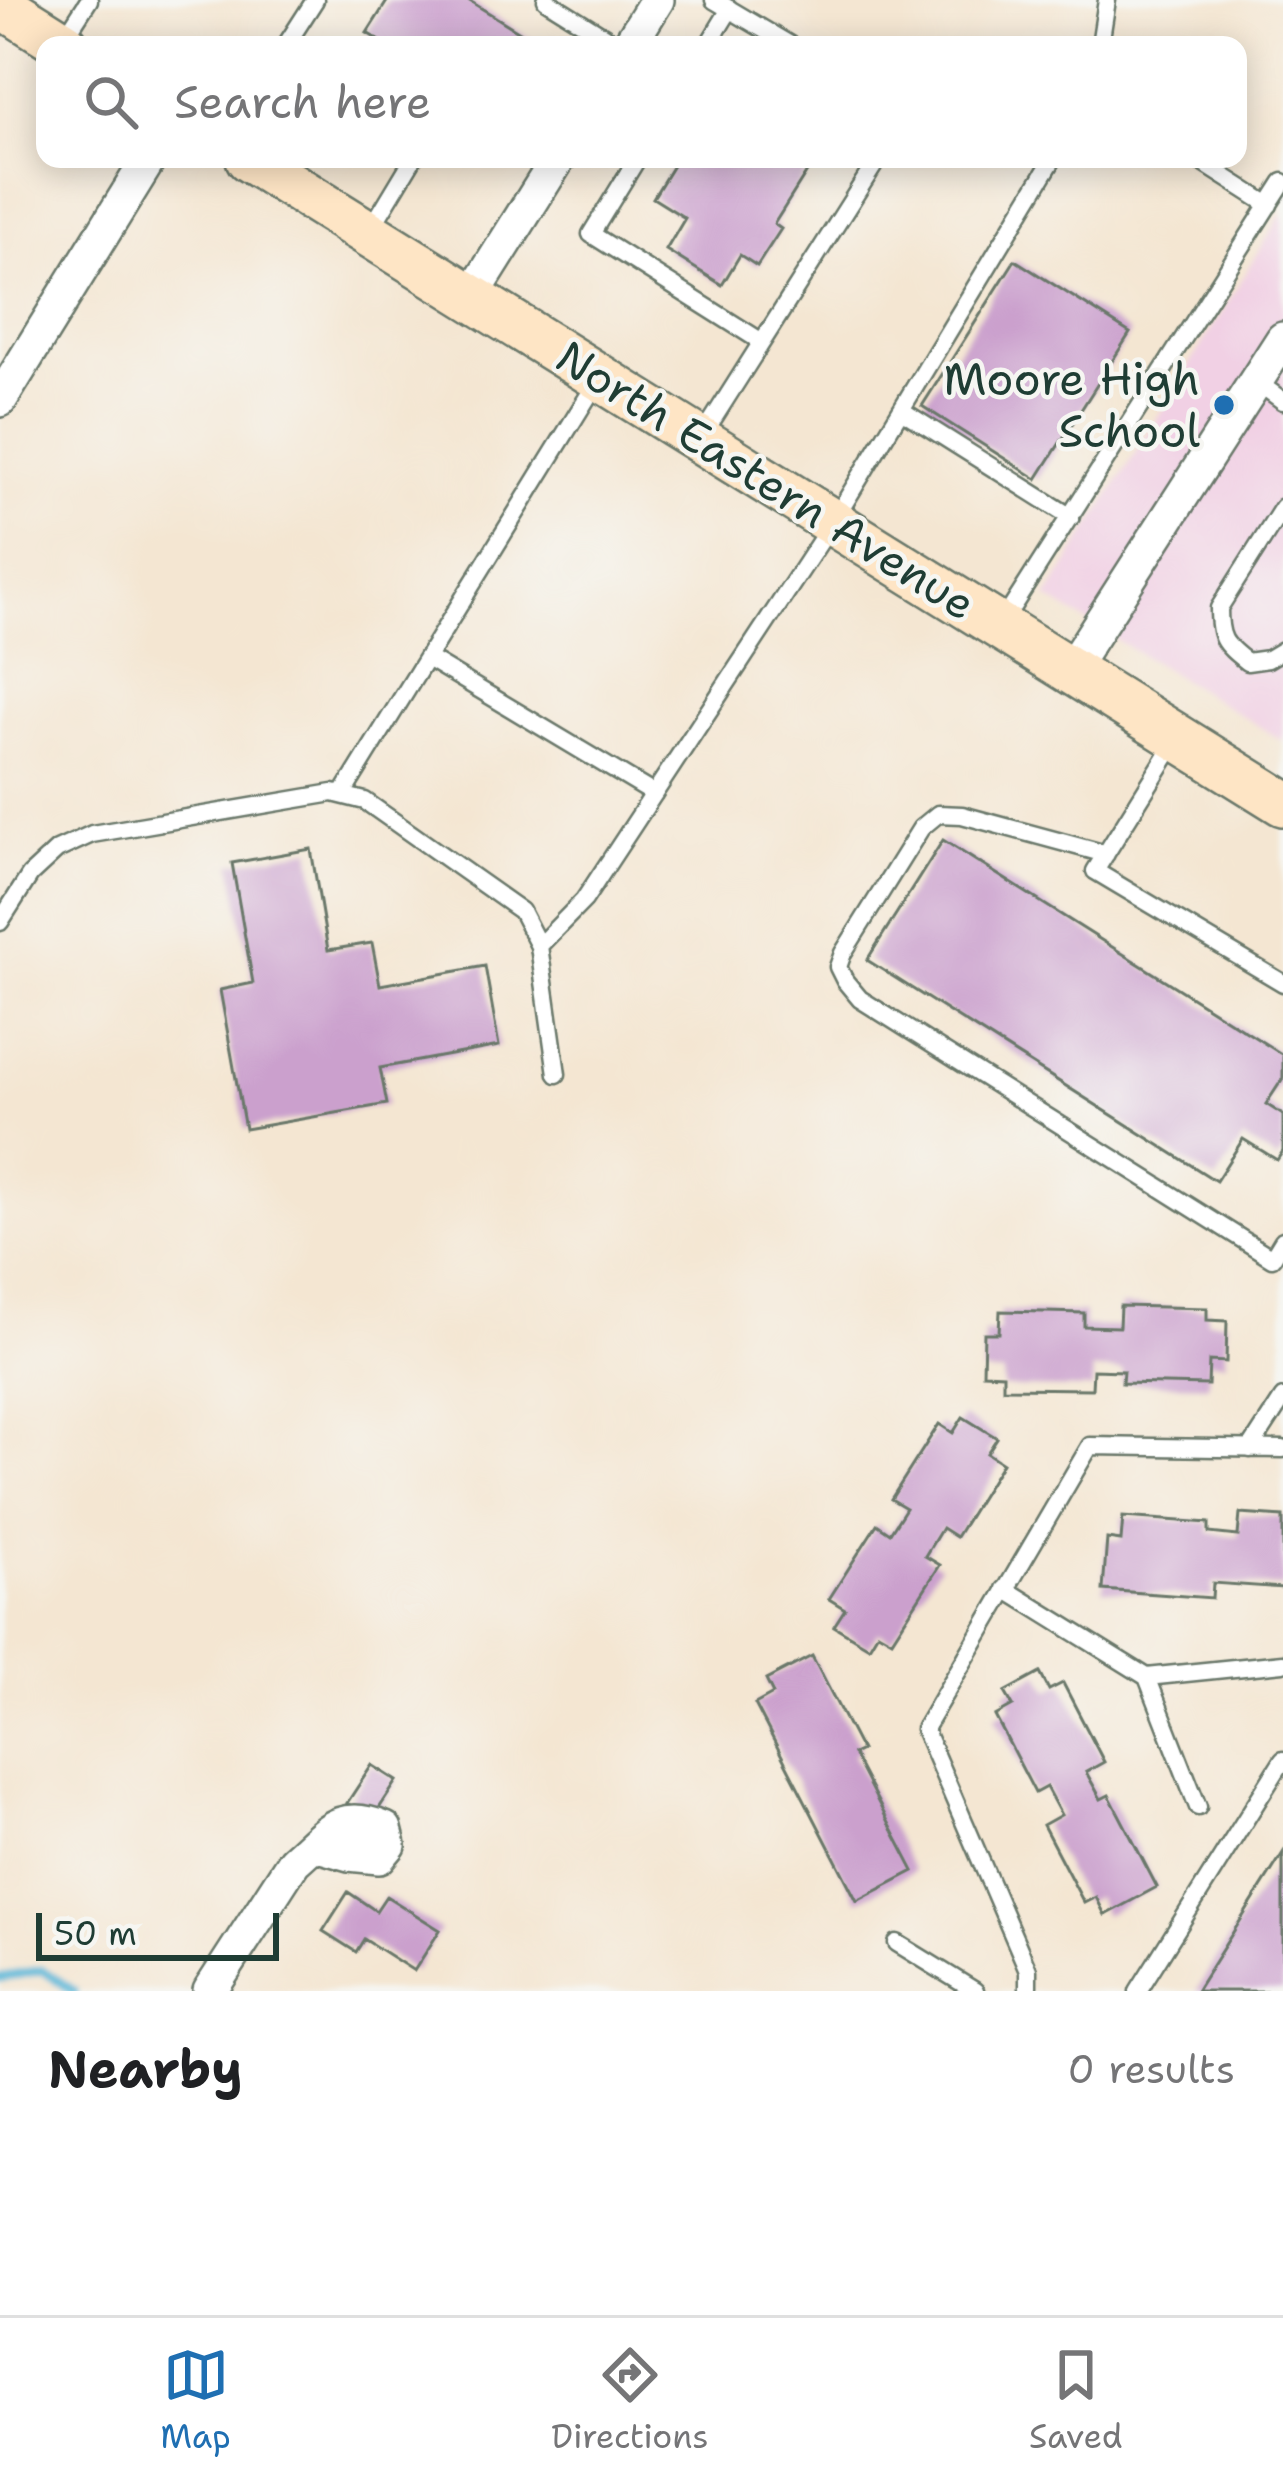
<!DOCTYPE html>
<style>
:root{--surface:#fff;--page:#f6f6f6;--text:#202124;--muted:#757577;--line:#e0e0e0;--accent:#1f6fb2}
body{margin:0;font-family:"Shantell Sans",sans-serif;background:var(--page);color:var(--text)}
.scale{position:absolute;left:36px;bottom:30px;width:243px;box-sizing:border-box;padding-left:12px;border:6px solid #1f3d34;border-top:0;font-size:33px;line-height:42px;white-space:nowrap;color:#1f3d34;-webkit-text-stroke:9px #f6f6f2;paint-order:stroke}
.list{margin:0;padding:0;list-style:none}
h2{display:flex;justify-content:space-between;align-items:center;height:156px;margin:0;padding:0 48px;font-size:51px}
h2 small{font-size:39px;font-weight:400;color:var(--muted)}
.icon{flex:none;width:66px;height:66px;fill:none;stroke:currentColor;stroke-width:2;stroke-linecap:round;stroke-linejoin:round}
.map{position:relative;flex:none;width:1283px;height:1991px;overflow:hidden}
.search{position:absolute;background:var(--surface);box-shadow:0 6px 30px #0003;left:36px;right:36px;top:36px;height:132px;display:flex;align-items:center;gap:30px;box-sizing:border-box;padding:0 42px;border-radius:24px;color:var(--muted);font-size:45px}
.sheet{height:324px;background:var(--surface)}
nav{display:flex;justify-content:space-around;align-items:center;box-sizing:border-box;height:168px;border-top:3px solid var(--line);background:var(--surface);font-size:33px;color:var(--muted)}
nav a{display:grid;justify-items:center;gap:6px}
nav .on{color:var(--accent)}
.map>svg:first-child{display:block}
.built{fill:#f1d0e4}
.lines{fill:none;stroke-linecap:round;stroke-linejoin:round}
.stream{stroke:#58b5d6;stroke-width:9}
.building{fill:#cba0cd}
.service-casing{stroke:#6a786b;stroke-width:21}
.minor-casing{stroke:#6a786b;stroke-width:38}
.secondary-casing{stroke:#6a786b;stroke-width:50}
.service{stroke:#fff;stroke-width:16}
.minor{stroke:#fff;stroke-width:33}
.secondary{stroke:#fee5c5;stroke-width:45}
.poi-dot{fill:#1f6fb2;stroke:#f6f6f2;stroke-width:4.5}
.labels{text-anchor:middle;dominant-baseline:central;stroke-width:9;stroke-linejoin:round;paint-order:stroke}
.poi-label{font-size:45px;fill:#1f3d34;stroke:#f6f6f2;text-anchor:end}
.street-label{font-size:45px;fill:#1f3d34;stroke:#f6f6f2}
</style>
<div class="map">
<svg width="1283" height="1991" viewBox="0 0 1283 1991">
<rect width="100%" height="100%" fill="#f6f6f2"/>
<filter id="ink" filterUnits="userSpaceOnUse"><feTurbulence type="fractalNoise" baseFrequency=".00833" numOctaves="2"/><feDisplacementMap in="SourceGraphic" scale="24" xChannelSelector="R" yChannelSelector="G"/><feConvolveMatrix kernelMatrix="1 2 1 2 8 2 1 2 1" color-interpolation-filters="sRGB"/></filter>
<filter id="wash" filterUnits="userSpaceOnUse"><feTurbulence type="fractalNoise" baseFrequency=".004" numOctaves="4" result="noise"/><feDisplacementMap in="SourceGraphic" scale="48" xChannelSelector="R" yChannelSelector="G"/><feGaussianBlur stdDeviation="2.7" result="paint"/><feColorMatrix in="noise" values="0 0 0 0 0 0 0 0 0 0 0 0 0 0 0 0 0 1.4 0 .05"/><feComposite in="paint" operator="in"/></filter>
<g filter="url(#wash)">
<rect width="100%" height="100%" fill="#f4e6d2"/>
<path class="built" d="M1283,212V741L1047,598Z"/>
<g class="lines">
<path class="stream" d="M0,1978L42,1970L74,1991"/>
</g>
<g id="blocks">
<path class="building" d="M388,0H468L541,45H387L367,33Z
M677,159H815L774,224L781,229L757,266L740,255L722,285L666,250L685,218L653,198Z
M1015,260L1130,333L1037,479L922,406Z
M943,840L1283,1055V1078L1266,1104L1283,1115V1151L1277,1160L1243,1139L1216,1181L867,960Z
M311,849L328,950L372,943L380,985L485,966L499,1046L380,1068L387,1104L245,1129L220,990L253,983L232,863Z
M1120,1306L1207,1308V1320L1227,1321L1226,1362L1209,1361L1208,1385L1122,1383L1123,1371L1093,1370L1092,1389L1003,1388V1374L983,1373L984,1333H999L1000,1311L1084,1313V1326L1119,1327Z
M963,1417L997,1438L987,1453L1002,1463L956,1537L942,1528L925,1556L940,1565L892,1640L878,1632L869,1647L834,1626L845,1609L829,1599L877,1524L890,1533L906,1508L891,1499L939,1424L953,1433Z
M1240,1514L1283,1517V1588L1213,1583L1212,1598L1103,1590L1107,1539L1121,1541L1123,1517L1209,1523V1533L1238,1536Z
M812,1656L861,1750L853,1754L914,1871L857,1901L755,1704L773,1694L766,1680Z
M1040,1673L1049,1690L1063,1683L1104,1762L1086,1772L1101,1799L1109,1795L1157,1887L1105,1915L1096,1897L1084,1903L1043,1825L1061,1815L1046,1787L1035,1793L995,1716L1013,1706L1005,1692Z
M372,1765L397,1781L372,1819L347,1803Z
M1283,1853V1991H1196Z
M348,1892L376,1911L386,1896L440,1930L414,1971L364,1939L356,1952L323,1931Z"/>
</g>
</g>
<g filter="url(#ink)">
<use href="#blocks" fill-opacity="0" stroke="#6a786b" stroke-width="3"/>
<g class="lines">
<defs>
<path id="service" d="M546,0L618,45
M714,0L790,45
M62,42L89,0
M286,45L315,0
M708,45L730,9
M1100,45L1107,0
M637,159L591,234L762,342
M1197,159L1269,205
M369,232L413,159
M1256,381L1283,401
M901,410L1071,517
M701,438L878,159
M1283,507L1219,608C1219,638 1223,644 1247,662L1268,659L1283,650
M1000,626L1283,182
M427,658L654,794
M1178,738L1095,871L1283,983
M342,795L600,377
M1106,854L962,815L938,814L921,828L843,953L838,967L845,981L860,999L1272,1258L1283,1240
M0,922L30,875L57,850L92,834L333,793L365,801L521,911L539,946L557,1074
M539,946L584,900L833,522L1053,159
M1250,1449L1283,1398
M1005,1589L1147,1677L1198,1807
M1147,1677L1283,1663
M897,1943L975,1991
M1028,1991V1970L924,1729L1090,1446L1283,1449
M1138,1991L1283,1760"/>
<path id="minor" d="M629,45L657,0
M472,296L558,159
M0,400L149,159
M1070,670L1283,339
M210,1991L294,1861C328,1832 337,1810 385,1829L389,1845L379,1857L349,1854L314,1844"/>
<path id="secondary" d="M0,4L65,45
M249,159L1283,803"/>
</defs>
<use href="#service" class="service-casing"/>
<use href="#minor" class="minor-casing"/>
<use href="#secondary" class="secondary-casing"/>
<use href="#service" class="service"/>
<use href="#minor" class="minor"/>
<use href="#secondary" class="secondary"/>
</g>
</g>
<circle class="poi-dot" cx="1224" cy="405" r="12"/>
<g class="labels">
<g class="poi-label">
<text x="1200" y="379">Moore High<tspan x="1200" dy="52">School</tspan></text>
</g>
<g class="street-label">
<text transform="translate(766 480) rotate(32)">North Eastern Avenue</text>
</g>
</g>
</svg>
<div class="scale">50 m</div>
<div class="search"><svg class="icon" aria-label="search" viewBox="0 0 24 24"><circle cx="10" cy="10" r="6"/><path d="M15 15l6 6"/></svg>Search here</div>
</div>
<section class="sheet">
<h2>Nearby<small>0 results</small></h2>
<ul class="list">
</ul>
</section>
<nav>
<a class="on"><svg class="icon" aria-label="map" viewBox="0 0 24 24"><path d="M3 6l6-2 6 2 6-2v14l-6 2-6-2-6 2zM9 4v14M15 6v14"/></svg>Map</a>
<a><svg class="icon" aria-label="directions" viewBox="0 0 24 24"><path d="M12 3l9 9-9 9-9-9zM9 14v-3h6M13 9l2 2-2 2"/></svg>Directions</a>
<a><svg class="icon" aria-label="saved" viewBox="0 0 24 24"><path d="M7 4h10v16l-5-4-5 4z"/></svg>Saved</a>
</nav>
